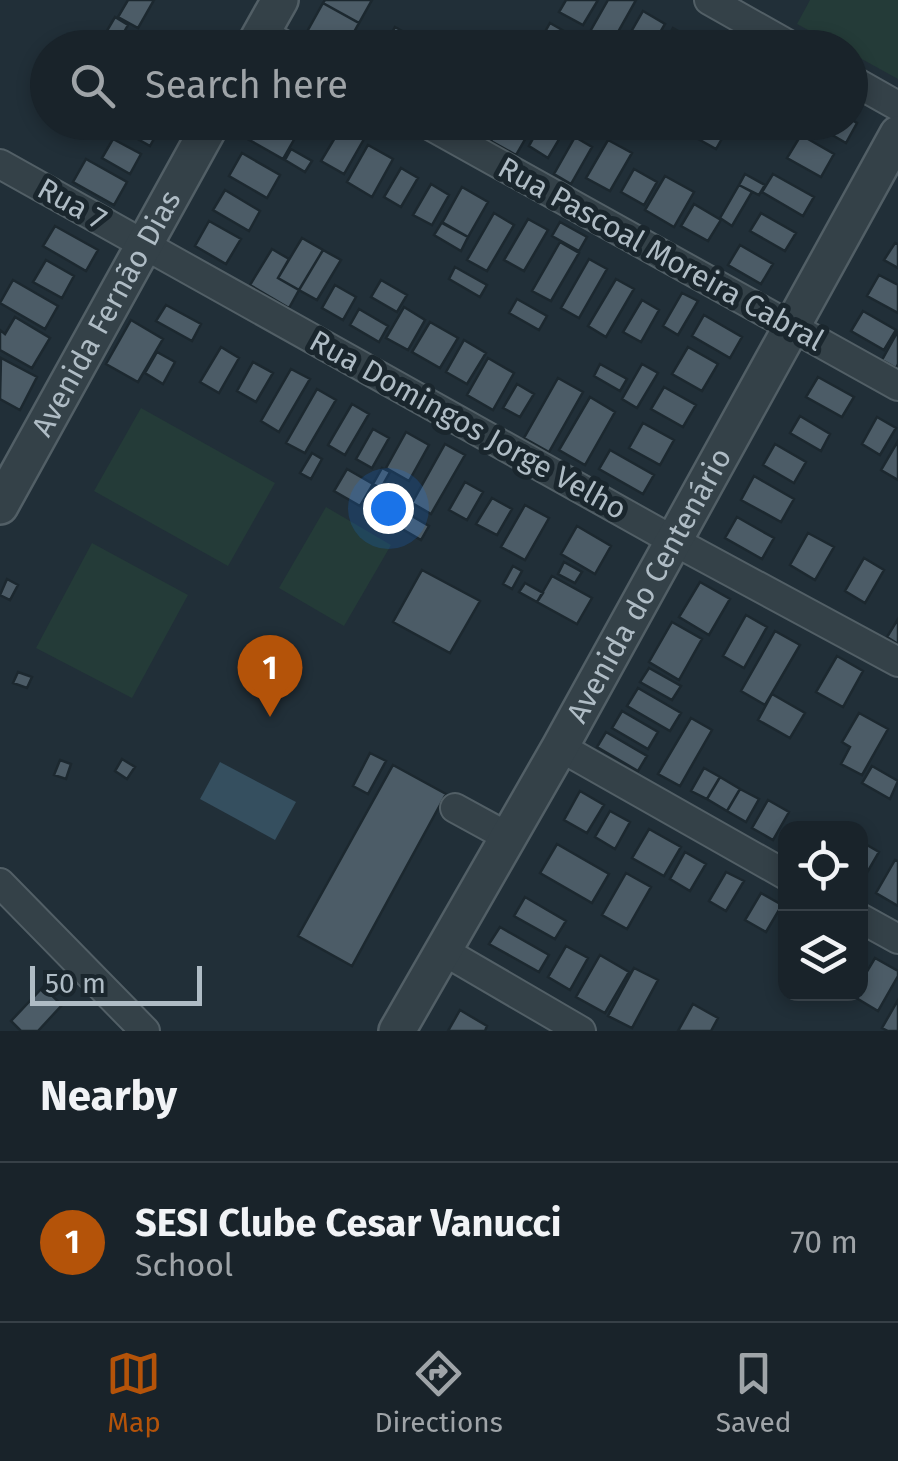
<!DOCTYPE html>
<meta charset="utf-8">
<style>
:root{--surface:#19232a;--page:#222b32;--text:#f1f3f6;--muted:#9fa4a8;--line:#374047;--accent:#b45309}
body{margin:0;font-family:"Fira Sans",sans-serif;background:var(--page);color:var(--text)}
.controls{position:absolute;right:30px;bottom:30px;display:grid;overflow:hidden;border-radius:20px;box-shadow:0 5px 15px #0003}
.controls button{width:90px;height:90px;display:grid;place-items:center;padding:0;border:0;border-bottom:2px solid var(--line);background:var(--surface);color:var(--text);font:50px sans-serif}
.scale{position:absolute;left:30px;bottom:25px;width:172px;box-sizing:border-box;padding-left:10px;border:5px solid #afbcc5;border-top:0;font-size:28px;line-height:35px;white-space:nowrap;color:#afbcc5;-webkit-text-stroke:8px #1a262d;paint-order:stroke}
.you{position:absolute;left:388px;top:508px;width:35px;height:35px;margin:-25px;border:8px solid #fff;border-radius:50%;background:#1a73e8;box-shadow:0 0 0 15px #1a73e833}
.badge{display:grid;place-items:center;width:65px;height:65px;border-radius:50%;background:var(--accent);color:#fff;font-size:32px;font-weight:700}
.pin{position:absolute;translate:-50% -82px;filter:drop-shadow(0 2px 5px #0008)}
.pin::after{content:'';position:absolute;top:52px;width:35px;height:30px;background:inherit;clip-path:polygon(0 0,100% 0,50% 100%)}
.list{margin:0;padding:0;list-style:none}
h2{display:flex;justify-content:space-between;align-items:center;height:130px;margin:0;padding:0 40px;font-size:42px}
h2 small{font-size:32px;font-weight:400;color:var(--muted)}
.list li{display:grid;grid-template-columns:65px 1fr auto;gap:30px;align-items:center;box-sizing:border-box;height:160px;padding:0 40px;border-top:2px solid var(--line)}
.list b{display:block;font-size:38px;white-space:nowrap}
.list p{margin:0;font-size:32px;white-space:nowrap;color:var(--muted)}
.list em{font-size:32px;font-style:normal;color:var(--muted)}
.icon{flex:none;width:55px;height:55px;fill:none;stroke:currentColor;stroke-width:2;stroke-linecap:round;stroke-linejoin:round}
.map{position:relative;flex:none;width:898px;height:1031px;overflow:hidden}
.search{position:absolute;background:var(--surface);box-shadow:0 5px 15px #0003;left:30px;right:30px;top:30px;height:110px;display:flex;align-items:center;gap:25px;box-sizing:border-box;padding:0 35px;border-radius:55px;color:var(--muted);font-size:38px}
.sheet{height:290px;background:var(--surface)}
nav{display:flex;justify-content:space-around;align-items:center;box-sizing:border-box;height:140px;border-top:2px solid var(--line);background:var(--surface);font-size:28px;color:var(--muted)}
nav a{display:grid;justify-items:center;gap:5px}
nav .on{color:var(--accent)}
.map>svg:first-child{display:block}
.green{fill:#243b38}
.water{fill:#354f5f}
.building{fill:#4c5c67;stroke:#1c282f;stroke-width:2.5}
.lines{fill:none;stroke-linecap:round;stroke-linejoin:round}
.minor-casing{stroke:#525f66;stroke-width:32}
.tertiary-casing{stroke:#525f66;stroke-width:40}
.minor{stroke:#344148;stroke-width:28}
.tertiary{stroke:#344148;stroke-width:35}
.labels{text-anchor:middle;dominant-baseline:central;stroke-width:10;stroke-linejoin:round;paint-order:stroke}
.street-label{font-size:30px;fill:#afbcc5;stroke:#1a262d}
</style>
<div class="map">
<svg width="898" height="1031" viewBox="0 0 898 1031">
<rect width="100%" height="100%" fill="#212f38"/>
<path class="green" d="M810,0H898V79L851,53L850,48L840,47L797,24Z
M141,408L275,483L228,566L94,491Z
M326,507L391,545L344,626L279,588Z
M92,543L188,595L132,698L36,648Z"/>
<path class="water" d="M220,762L296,802L275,840L200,799Z"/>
<path class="building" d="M128,0H154L138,28L118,17Z
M325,0H372L359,23L323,3Z
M566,0H598L583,25L559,12Z
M608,0H636L609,48H590L583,44Z
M323,3L359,23L345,48H319L303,39Z
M643,11L665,24L651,48H626L623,46Z
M115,17L128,25L115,48H102L98,46Z
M550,23L576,38L570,48H536Z
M395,27L418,40L414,48H384Z
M673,28L694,40L689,48H662Z
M428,38L445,48H423Z
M850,119L857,123L846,143L810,122H850Z
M108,122H159L162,124L150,146Z
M252,122H290L300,129L283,159L244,137Z
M305,122H316L329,130L325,137L304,125Z
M502,122H535L516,155L491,141Z
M542,122H561L567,126L548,158L529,146Z
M688,122H719L728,128L716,149L684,131Z
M342,126L364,139L344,174L321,161Z
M801,135L834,154L821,177L787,158Z
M575,137L592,147L571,184L554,174Z
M113,139L141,154L130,174L102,158Z
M608,140L632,153L610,191L586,178Z
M368,145L393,159L372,197L347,182Z
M291,149L312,161L305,172L285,160Z
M242,153L280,175L267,198L229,176Z
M86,159L127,182L114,205L73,182Z
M401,168L418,178L401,207L384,197Z
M634,169L657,182L644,205L621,192Z
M745,174L765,185L759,195L739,185Z
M773,174L814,197L803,216L762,192Z
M665,176L694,192L674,227L645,210Z
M431,184L449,195L432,225L413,215Z
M739,185L752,192L732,226L720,218Z
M462,187L488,202L468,237L442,223Z
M225,190L260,211L249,231L213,210Z
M694,204L721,220L708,241L681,226Z
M494,213L514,225L487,271L467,260Z
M761,213L796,233L785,251L750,231Z
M528,219L548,230L524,271L504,260Z
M209,221L241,239L226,264L195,246Z
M442,222L468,237L461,251L434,235Z
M560,222L587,237L579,251L552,236Z
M55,226L98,250L86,271L43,246Z
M302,238L323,250L299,290L278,278Z
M560,242L579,253L551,301L532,291Z
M895,243L898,244V268L884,260Z
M740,245L773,264L761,284L728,265Z
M272,249L289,259L278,278L299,290L289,308L250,285Z
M323,250L341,260L317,300L299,290Z
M589,259L607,269L579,318L561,308Z
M46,260L74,276L62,298L33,282Z
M455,267L487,285L480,297L449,279Z
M879,275L898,285V313L867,296Z
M616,279L634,289L606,337L588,326Z
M13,280L58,306L45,329L0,303Z
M381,280L407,295L397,312L371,297Z
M335,285L356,297L343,320L322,308Z
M682,293L698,301L678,335L663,326Z
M517,299L547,316L539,330L509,313Z
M642,300L659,310L641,342L623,332Z
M166,305L201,324L192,341L156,321Z
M404,307L425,320L408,350L386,338Z
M359,309L388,326L379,342L350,325Z
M863,311L896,330L884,350L851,331Z
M704,315L742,337L730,358L692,336Z
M15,317L50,338L32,368L0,350V330L5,334Z
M131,320L163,339L138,382L106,364Z
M430,322L458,338L440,368L412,352Z
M898,331V364L896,368L882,360Z
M464,340L486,353L467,384L446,372Z
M221,347L239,358L219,393L200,382Z
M688,347L718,364L702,391L672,374Z
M157,352L175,362L163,384L145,373Z
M1,358L37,377L20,410L0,399Z
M488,358L514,373L493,410L467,395Z
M253,362L273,373L256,402L237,391Z
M600,364L627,379L620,391L594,376Z
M642,364L658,373L637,408L622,399Z
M291,369L310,379L279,432L261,421Z
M818,377L854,397L842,417L806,397Z
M558,378L583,392L549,452L524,438Z
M517,384L534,394L520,417L503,408Z
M664,387L696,405L683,427L651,409Z
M317,389L336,400L305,453L286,443Z
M590,397L615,412L585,465L559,450Z
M352,404L369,414L345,455L328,445Z
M800,416L830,434L821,451L790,433Z
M877,417L896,428L880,455L862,444Z
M643,423L674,440L660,465L629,448Z
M373,429L389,438L372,468L356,459Z
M406,432L429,445L409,481L386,468Z
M898,441V480L881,470Z
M445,444L465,455L431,514L412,503Z
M775,444L806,462L794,483L763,465Z
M610,450L654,475L643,494L599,469Z
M312,453L322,459L311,479L300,473Z
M382,468L390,472L381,488L373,484Z
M347,469L373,484L360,506L334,491Z
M754,476L794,499L781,522L741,500Z
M465,482L483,492L467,520L449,510Z
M492,498L512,509L497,535L476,524Z
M525,505L549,518L525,560L501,547Z
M405,512L429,526L421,540L397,526Z
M737,517L774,538L762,559L725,538Z
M577,526L611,546L595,574L561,554Z
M808,533L834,547L815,580L790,565Z
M864,558L884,570L865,603L845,591Z
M564,562L582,572L575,583L558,574Z
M513,566L522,571L512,589L503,584Z
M422,570L480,601L450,653L393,622Z
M552,576L592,598L577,624L537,602Z
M7,579L18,585L10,600L0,595Z
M700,582L730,599L709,635L679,617Z
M525,583L543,593L537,602L519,592Z
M746,615L767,627L744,668L723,656Z
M898,619V644L887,637Z
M672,622L702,639L679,680L649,662Z
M775,631L800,645L765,705L741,691Z
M837,656L863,671L843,707L816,692Z
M649,668L681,686L672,700L640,682Z
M18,672L32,677L27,688L13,683Z
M638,688L681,713L670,731L627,706Z
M772,694L805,713L790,738L758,720Z
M622,711L658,732L648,749L612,728Z
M859,713L888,729L862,775L841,764L850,747L842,742Z
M691,718L712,730L680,786L658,774Z
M606,732L647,756L638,771L597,747Z
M370,753L386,761L368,794L353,786Z
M122,759L135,767L127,779L115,771Z
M60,760L71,764L66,779L54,775Z
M393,765L446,794L352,966L298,936Z
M872,766L898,781L890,799L862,783Z
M704,768L720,777L707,799L691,791Z
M720,777L740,789L727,811L707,799Z
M740,789L759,799L746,822L727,811Z
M580,791L604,805L587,833L564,820Z
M768,800L789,812L773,840L752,828Z
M610,811L630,822L615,849L595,837Z
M649,829L681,847L664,876L632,858Z
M860,841L879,852L861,883H860Z
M557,844L609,874L592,903L540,873Z
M685,852L706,864L690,891L670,879Z
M895,860L898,861V906L876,893Z
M726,872L744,881L726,911L709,901Z
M626,873L651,887L627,929L602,915Z
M761,893L782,905L766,932L745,920Z
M525,897L566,921L555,939L514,916Z
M500,927L549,955L539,972L489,944Z
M566,946L588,958L570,990L548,977Z
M600,955L629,972L605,1013L576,997Z
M875,958L898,971V976L878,1011L853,996L855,994H860V983Z
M634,968L658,980L632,1028L608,1016Z
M43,987L62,1005L38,1031H21L11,1021Z
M898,1000V1031H888L882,1028Z
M693,1004L718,1018L711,1031H678Z
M460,1010L487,1026L485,1031H448Z"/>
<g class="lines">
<defs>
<path id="minor" d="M709,0L794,48
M262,32L289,48
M850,79L898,106
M424,122L898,386
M0,164L674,541L898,662
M560,747L786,875
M455,808L508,837
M0,883L145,1031
M860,918L898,939
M442,950L581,1031"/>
<g id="tertiary">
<path d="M253,48L280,0"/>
<path id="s1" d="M0,506L212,122"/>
<path id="s2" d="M397,1031L560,747L898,134"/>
</g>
</defs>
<use href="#minor" class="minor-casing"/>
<use href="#tertiary" class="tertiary-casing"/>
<use href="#minor" class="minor"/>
<use href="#tertiary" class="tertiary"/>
</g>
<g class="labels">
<g class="street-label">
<text transform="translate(72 204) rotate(29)">Rua 7</text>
<text transform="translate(661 254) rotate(29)">Rua Pascoal Moreira Cabral</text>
<text stroke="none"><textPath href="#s1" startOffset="220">Avenida Fernão Dias</textPath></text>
<text transform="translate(468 425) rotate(29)">Rua Domingos Jorge Velho</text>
<text stroke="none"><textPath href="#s2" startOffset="512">Avenida do Centenário</textPath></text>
</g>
</g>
</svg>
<div class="controls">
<button><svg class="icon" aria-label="locate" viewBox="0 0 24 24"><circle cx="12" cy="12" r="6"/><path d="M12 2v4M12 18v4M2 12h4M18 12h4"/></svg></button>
<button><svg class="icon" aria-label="layers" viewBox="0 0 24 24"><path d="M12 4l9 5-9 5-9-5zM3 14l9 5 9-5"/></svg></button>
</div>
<div class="scale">50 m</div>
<div class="you"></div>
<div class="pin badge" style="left:270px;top:717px">1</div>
<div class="search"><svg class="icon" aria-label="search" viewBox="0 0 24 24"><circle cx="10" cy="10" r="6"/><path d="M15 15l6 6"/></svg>Search here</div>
</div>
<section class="sheet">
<h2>Nearby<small></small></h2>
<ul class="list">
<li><span class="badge">1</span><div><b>SESI Clube Cesar Vanucci</b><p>School</p></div><em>70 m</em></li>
</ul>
</section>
<nav>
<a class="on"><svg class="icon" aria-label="map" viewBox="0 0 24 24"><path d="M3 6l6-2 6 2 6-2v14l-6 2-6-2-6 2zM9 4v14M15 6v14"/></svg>Map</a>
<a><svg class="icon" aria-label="directions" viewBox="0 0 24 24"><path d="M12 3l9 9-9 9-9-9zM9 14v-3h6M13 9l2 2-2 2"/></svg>Directions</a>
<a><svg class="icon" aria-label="saved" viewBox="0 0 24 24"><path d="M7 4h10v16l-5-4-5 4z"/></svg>Saved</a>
</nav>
